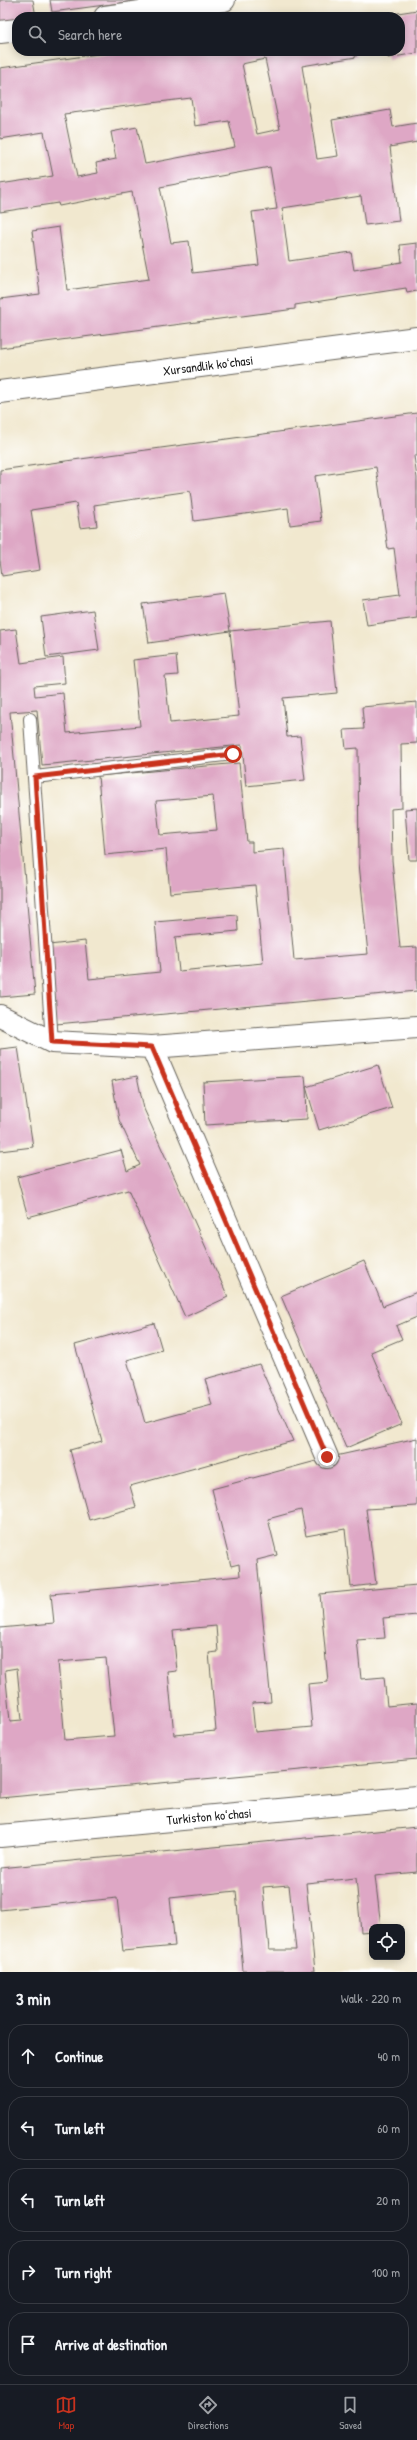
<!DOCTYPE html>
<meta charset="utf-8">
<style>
:root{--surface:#171b24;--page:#242831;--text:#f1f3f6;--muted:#9ea1a6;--line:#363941;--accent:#c8321e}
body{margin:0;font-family:"Patrick Hand",sans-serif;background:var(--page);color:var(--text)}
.controls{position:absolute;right:12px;bottom:12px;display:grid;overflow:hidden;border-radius:8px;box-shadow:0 2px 10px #0003}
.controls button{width:36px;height:36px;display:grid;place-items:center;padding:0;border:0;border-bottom:1px solid var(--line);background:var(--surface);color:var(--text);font:20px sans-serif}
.stop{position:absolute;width:12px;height:12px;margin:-9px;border:3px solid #c8321e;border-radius:50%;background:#fff}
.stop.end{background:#c8321e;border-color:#fff;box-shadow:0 1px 4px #0008}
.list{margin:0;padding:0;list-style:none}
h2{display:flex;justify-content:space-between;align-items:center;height:52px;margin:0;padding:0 16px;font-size:17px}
h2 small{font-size:13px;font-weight:400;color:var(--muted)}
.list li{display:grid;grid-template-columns:26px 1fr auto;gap:12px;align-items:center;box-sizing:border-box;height:64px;margin:0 8px 8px;padding:0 8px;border:1px solid var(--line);border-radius:16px}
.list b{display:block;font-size:15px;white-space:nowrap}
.list em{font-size:13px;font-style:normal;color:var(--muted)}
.icon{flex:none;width:22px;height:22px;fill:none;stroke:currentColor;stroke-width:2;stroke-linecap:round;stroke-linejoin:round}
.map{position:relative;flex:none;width:417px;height:1972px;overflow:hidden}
.search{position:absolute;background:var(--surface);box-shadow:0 2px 10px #0003;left:12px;right:12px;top:12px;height:44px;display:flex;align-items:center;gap:10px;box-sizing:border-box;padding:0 14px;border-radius:16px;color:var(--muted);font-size:15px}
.sheet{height:412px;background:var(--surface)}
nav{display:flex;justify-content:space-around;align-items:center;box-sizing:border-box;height:56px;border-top:1px solid var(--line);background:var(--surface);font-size:11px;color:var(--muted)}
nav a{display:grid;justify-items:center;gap:2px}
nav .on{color:var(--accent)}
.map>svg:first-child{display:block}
.building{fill:#dea7c5;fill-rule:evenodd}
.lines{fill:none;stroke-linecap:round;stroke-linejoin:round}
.service-casing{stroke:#67635b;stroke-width:14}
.minor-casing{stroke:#67635b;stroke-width:24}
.service{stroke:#fff;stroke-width:12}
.minor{stroke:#fff;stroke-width:22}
.route{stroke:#c8321e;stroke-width:5}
.labels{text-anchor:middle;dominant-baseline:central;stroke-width:3.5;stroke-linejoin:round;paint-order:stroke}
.street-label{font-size:13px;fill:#1c1c1c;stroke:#fff}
</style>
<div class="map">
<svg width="417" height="1972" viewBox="0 0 417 1972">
<rect width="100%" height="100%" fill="#fff"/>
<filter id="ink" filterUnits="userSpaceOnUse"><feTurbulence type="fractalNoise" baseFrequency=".025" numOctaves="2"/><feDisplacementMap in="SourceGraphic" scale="8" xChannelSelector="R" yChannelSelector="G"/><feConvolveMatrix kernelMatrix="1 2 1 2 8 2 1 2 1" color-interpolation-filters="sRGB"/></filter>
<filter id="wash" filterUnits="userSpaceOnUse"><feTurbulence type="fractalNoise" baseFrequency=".012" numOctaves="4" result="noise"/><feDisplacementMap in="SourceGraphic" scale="16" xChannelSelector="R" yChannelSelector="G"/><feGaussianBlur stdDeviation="0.9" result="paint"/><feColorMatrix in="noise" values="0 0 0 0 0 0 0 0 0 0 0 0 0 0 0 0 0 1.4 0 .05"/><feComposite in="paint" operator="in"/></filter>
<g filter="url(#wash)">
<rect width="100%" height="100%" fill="#f1e8cf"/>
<g id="blocks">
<path class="building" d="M0,0H33L36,17H17V21L0,23Z
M50,0H135V1L52,12Z
M417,10V53L388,58L387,51H400V17L379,16Z
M120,51H355L356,57L302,66L317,159L338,156L332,120L390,110L393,127L417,123V142L390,147L399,221L365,225L361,196L282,208L289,261L351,252L354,270L402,262L400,245L417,243V291L407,293L406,288L295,305V309L0,348V299L40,294L32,231L59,227L67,290L149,279L132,192L59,206L58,203L0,212V184L53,176L44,132L0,139V68ZM265,59L280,129L257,134L242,64ZM191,98L195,126L229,121L235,147L145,164L137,127L111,132L116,159L96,163L98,173L77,177L64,114ZM270,167L277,209L252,212L259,265L193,273L189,241L171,243L160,187Z
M417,413V456H414L417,478V618L367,625L363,600L400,595L394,548L388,549L376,467L315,476L321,521L290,525L288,508L194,521L190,491L94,505L97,526L80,528L76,503L31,510L40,570L2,576L0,560V470Z
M224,593L230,631L149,643L143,604Z
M93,610L99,650L46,657L41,617Z
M330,621L337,693L283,698L287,737L300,736L305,780L246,786L242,745L42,765L37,710L10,712L35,994L0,997V631L16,629L21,663L63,657L65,683L34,686L35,696L63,693L67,733L140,726L133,660L176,655L178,675L165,676L170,723L239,716L230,631Z
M417,702V743L401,744L402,808L391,809L392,860L400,948L417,947V991L56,1024L49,945L85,941L89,979L160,972L155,922L237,915L238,931L175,937L179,971L263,963L255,885L170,893L166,849L105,855L98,776L239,763L247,842H252V852L284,849L294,960L368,954L359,863L358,748L346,749L344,730L364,729L362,707ZM213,796L217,830L160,835L156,801Z
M417,808V860H409L405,809Z
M18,1047L33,1147L0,1151V1049Z
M378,1065L392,1108L319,1130L306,1087L307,1119L205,1125L203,1082L305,1076L306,1087Z
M137,1076L144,1109L228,1297L185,1317L128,1190L28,1217L17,1177L121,1150L127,1171L140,1165L119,1120L112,1081Z
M364,1261L383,1306L417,1292V1317L396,1326L402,1339L371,1352L402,1424L346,1448L281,1296Z
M154,1323L162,1350L127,1360L145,1423L212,1405L205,1379L259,1364L293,1441L130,1486L136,1507L89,1520L70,1450L102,1441L75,1345Z
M417,1438V1506L366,1509L376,1584L351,1587L345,1529L306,1536L301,1510L268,1519L277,1555L257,1560L271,1702L252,1703L255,1732L312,1727L308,1684L328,1682L320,1594L417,1585V1615L383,1618L385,1638L357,1640L361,1679L384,1677L387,1706L417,1703V1759L0,1798V1628L54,1623L51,1594L240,1576L239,1564L231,1566L212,1489L331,1457ZM216,1626L218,1652L209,1653L216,1731L174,1735L168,1672L177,1671L173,1630ZM106,1658L114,1736L65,1740L58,1662ZM17,1668L22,1720L10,1721L5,1670Z
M417,1827V1872L375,1876L381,1927H372V1931L361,1932L356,1878L306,1883L315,1971H243L236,1891L170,1898L175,1946L123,1951L117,1898L0,1910V1868ZM289,1885L296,1950H269L263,1887Z"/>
</g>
</g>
<g filter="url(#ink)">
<use href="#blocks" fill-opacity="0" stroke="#67635b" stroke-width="1"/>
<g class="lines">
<defs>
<path id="service" d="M30,719L52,1042
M35,777L233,754"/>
<path id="minor" d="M105,17L224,0
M0,32L17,30
M0,392L417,338
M0,1016L52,1042L152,1047L417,1027
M152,1047L327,1457
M0,1836L417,1797"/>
</defs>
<use href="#service" class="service-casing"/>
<use href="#minor" class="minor-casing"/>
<use href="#service" class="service"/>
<use href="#minor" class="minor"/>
</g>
</g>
<g class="lines" filter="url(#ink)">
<path class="route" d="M233,754L35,777L52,1042L152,1047L327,1457"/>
</g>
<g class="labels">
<g class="street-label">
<text transform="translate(208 365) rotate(-7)">Xursandlik koʻchasi</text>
<text transform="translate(209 1816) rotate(-5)">Turkiston koʻchasi</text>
</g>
</g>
</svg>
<div class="controls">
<button><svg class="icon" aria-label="locate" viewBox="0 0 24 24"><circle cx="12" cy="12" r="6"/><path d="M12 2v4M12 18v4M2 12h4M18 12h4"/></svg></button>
</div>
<div class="stop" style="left:233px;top:754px"></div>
<div class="stop end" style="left:327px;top:1457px"></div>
<div class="search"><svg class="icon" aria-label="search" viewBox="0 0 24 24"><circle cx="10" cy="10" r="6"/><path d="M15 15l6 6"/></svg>Search here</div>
</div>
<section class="sheet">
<h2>3 min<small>Walk · 220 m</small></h2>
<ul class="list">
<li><svg class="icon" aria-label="ahead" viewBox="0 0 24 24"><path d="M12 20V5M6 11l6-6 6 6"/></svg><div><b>Continue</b></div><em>40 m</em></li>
<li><svg class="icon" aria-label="left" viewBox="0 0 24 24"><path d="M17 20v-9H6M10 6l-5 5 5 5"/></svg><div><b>Turn left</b></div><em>60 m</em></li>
<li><svg class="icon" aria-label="left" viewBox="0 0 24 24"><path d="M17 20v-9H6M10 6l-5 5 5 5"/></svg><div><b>Turn left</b></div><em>20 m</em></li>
<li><svg class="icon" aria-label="right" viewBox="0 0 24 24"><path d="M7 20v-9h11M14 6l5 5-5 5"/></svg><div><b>Turn right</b></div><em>100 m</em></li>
<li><svg class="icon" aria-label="arrive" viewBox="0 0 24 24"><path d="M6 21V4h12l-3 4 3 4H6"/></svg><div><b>Arrive at destination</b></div></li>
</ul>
</section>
<nav>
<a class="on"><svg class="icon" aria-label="map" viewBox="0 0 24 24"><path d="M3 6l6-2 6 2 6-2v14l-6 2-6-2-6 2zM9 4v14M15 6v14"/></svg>Map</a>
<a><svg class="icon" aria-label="directions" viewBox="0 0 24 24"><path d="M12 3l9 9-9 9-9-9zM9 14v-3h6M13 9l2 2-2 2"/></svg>Directions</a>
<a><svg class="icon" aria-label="saved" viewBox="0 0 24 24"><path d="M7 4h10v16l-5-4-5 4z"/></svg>Saved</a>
</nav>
